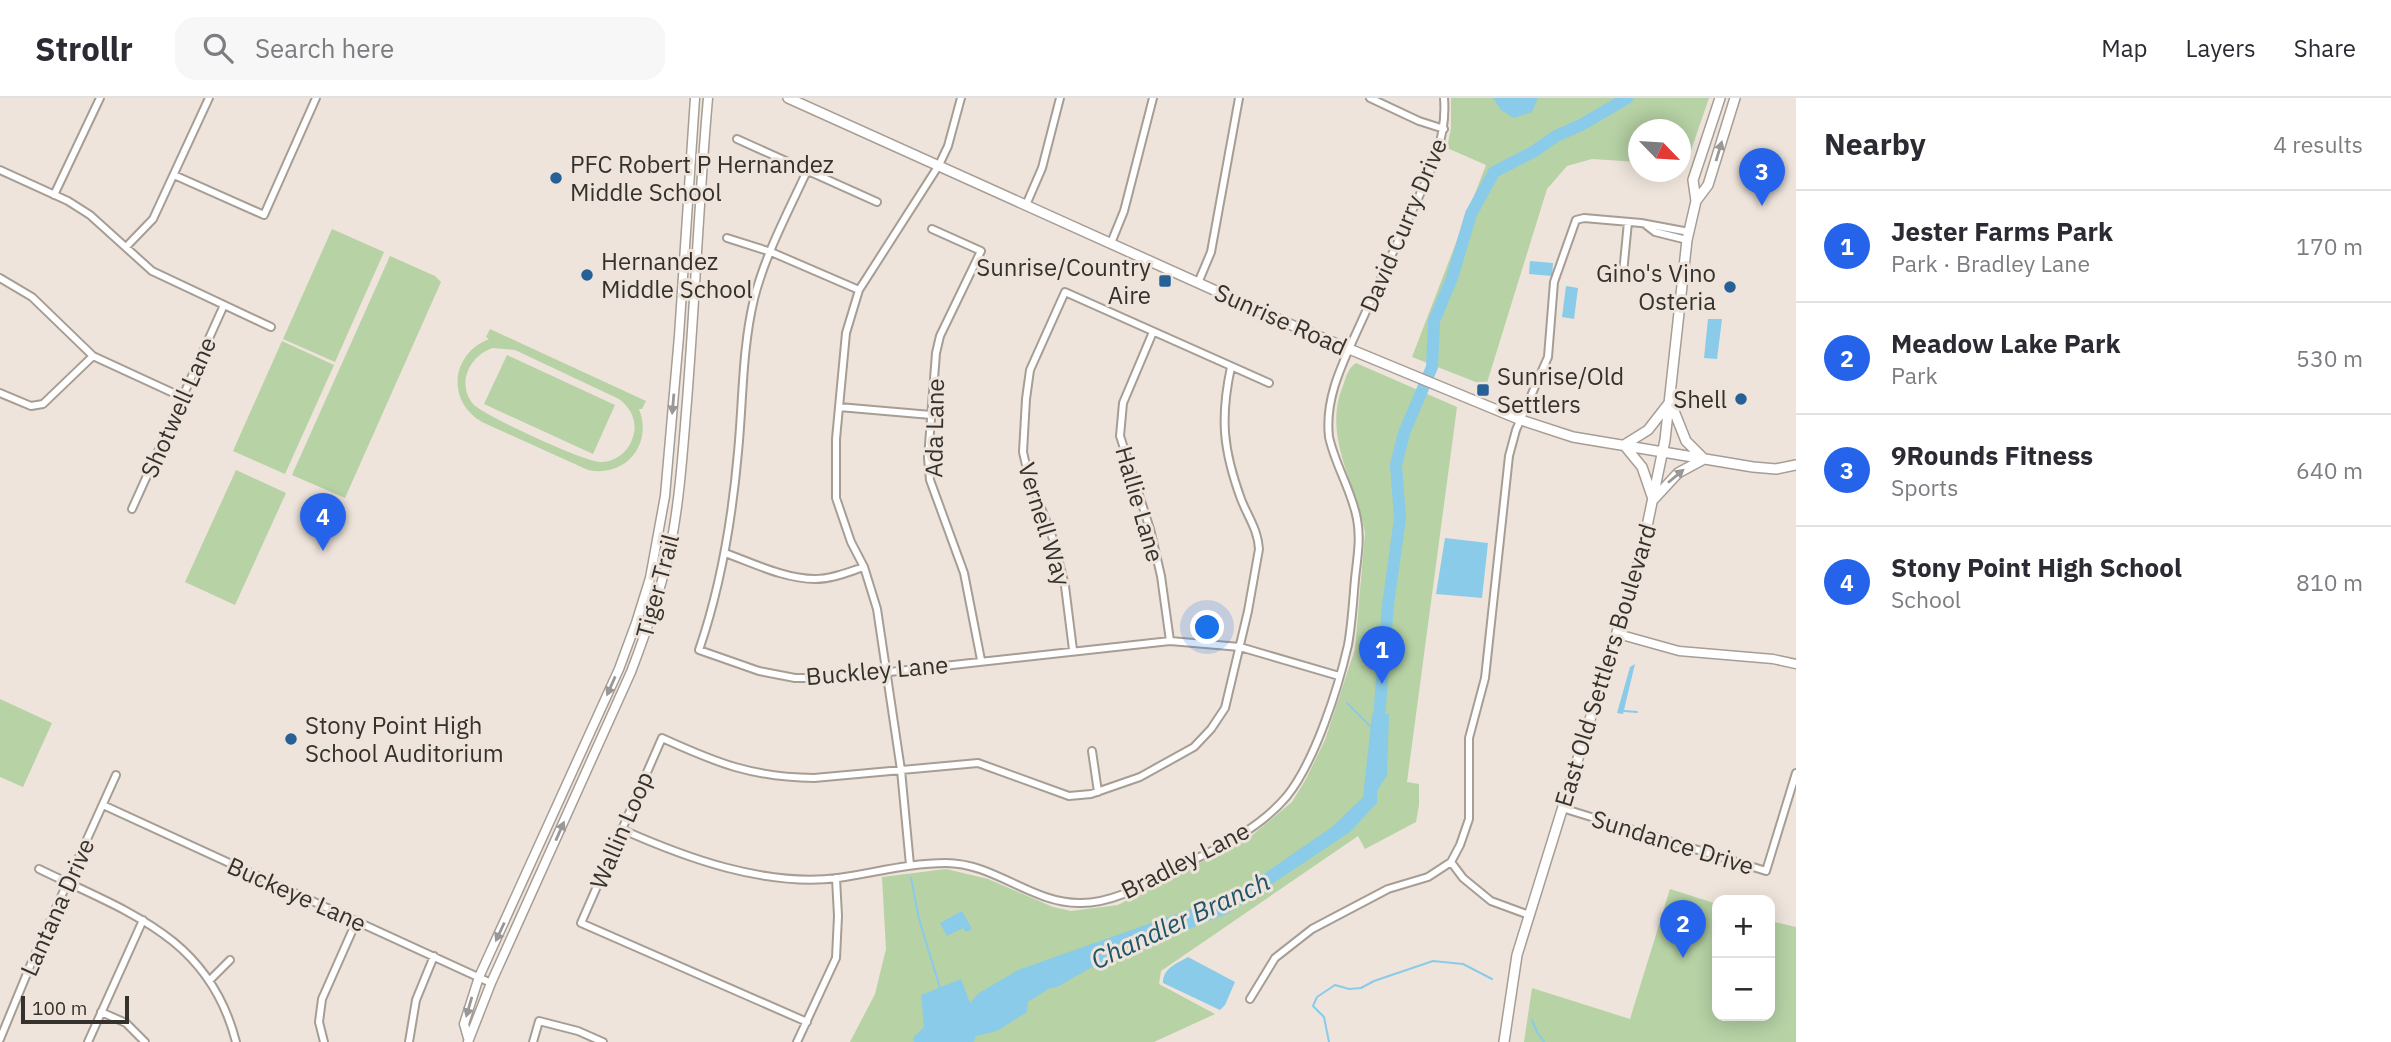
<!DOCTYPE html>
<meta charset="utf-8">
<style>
:root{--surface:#fff;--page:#f7f7f7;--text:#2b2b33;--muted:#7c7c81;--line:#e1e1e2;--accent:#2563eb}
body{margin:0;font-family:"IBM Plex Sans",sans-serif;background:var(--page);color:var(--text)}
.controls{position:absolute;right:21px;bottom:21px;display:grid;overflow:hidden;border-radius:14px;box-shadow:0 4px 18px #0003}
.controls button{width:63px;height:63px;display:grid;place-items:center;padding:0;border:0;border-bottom:2px solid var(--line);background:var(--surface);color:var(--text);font:35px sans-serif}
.compass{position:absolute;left:1628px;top:21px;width:63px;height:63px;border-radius:50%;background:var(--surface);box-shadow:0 4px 18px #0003;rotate:115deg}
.scale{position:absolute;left:21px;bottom:18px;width:108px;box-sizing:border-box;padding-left:7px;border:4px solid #35322e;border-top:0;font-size:19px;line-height:24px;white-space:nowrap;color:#35322e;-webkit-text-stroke:5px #eee4db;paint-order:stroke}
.you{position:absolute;left:1208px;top:530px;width:24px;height:24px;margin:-18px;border:5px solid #fff;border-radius:50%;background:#1a73e8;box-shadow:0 0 0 10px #1a73e833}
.badge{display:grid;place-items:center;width:46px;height:46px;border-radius:50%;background:var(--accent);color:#fff;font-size:23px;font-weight:700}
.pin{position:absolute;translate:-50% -58px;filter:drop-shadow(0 2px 4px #0008)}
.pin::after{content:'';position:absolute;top:37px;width:24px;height:21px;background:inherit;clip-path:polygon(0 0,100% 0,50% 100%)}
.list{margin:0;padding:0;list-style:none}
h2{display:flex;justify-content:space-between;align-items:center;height:91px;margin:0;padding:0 28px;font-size:30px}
h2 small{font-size:23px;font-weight:400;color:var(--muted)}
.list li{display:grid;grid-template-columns:46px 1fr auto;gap:21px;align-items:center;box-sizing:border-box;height:112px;padding:0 28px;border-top:2px solid var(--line)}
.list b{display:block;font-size:26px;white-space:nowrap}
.list p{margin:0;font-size:23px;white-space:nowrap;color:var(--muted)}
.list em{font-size:23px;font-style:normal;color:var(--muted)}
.icon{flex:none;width:38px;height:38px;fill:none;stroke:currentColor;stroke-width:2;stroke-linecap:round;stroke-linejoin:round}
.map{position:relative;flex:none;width:1796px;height:944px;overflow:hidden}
header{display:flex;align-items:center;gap:42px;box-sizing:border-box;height:98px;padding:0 35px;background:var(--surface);border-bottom:2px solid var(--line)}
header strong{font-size:33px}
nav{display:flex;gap:38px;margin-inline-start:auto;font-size:24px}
.search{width:490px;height:63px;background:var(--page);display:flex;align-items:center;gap:18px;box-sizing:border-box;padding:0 24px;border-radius:21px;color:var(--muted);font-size:26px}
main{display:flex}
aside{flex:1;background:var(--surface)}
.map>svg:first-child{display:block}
.green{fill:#b7d2a5;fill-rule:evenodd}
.water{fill:#89cbe8}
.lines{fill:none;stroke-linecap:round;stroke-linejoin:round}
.stream{stroke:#89cbe8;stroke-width:2}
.river{stroke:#89cbe8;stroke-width:12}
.minor-casing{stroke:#a69d95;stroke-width:10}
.tertiary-casing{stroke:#a69d95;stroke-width:11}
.secondary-casing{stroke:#a69d95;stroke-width:12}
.minor{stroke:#fff;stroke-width:6}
.tertiary{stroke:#fff;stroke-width:8}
.secondary{stroke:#fff;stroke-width:9}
.oneway{fill:#9a9896}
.poi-dot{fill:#275f97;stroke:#eee4db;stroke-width:2.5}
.labels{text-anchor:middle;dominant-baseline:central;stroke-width:6;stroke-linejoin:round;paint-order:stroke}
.poi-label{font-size:24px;fill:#35322e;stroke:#eee4db;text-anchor:start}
.street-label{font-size:24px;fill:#35322e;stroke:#eee4db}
.water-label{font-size:26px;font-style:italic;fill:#205569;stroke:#eee4db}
</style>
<header>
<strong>Strollr</strong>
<div class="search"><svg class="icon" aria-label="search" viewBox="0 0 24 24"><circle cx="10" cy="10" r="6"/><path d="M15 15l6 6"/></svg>Search here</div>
<nav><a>Map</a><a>Layers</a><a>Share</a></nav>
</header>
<main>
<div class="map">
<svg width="1796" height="944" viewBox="0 0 1796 944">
<rect width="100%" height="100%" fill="#eee4db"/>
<path class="green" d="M1451,0H1709L1686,67H1681L1680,32H1638V64L1592,61L1567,68L1547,91L1486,288L1412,259L1486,67L1447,50L1451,30Z
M332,131L384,154L335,264L283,241Z
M390,158L435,178L441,184L345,400L292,377Z
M490,231L646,303L642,311H639C653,346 626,380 588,372L482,324C446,303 451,256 489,241L486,239ZM493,250L515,252L619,301C631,310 638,324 633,339C629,353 616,364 601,364C586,365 483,317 473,306C456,285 470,257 493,250Z
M282,243L334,267L285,376L233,353Z
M507,257L615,307L593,356L484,306Z
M1356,265L1457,309L1407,684L1419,686V707L1416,724L1365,751L1358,738L1161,873L1159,886L1215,916L1154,944H850L875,896L886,851L882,779L946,771L988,781L1053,809L1071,813L1118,807L1250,739L1292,704L1306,681L1325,642L1355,551L1365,435C1356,385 1322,338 1343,288C1346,279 1348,270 1356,265Z
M236,372L286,395L235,507L185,484Z
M0,601L52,625L23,689L0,679Z
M1670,791L1717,806V918H1770V823L1796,829V944H1524L1532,890L1630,921Z"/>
<path class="water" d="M1493,0H1538L1532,14L1514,20L1501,12Z
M1530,163L1553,165L1552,178L1529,176Z
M1566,188L1578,190L1574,221L1562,219Z
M1708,221H1722L1717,261L1704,260Z
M1445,440L1488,445L1482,500L1436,496Z
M1635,566L1623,616L1617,615L1630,569Z
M1389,616L1387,677L1377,693V705L1350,734L1227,816L1092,869L1057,889L1050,890L1028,904L1027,914L997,933L976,938L974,944H914L913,940L924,929L921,897L961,881L970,905L979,895L1018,872L1236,795L1332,729L1363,699L1372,617Z
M962,813L972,831L966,834L963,830L947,838L940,825Z
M1188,859L1235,884L1225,907L1220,912L1163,885C1163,870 1176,866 1188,859Z"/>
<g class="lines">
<path class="stream" d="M1347,605L1371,629
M1624,613L1637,614
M911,780L919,821L940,890
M1532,922L1537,934L1544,944
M1329,944L1324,919L1313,908L1317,899L1335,887L1349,891L1361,890L1374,883L1433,863L1463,866L1492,881"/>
<path class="river" d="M1378,632L1388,507L1400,420L1396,367L1404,335L1432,269L1434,223L1452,180L1471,116L1494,74L1533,54L1556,38L1581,27L1627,0"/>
<defs>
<path id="minor" d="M1370,0L1419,23L1444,31
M737,41L877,104
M0,72L68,103L90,117L152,173L271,229
M807,73C788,114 765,157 754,201C742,251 743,303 738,354C732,422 721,488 699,552L759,573L795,580H835L1170,543L1240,549L1339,578
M174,77L264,117L316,0
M54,97L100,0
M1026,107L1042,70L1060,0
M1646,127L1655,134L1687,142
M932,131L981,153L940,238L936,255L928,360L930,382L964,475L981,562
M727,140L771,154L859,192
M1111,145L1124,113L1153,0
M126,149L153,121L209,0
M1623,175L1628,124
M0,180L32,199L93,258L182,299
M1198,185L1211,154L1239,0
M1153,234L1123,305L1120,338L1150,431L1161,478L1170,543
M0,295L31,308L43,306L93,258
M839,309L931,317
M132,411L224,207
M725,455C753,465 785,481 815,481C832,481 848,474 864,469
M1073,552L1065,488L1053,441L1028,376L1023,354L1026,301L1030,272L1065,194L1269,285
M1092,653L1098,694
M103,707L491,885
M1562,710L1766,773L1796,675
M621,731C686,760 765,789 838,780C874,775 909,765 946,765C995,765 1032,806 1081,805C1119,805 1154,780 1187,765C1223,748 1261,729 1287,698C1315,663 1338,591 1348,547C1352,525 1353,503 1355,481C1357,461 1361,441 1357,421C1352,393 1335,367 1329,339C1325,304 1339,273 1353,242C1370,205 1387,167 1404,130C1423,88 1448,48 1444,0
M910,767L901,672L877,511L864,469L851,444L836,400V341L846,235L859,192L939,67L948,48L961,0
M39,771C127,814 209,838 236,944
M1529,817L1491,803L1463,780L1451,764L1460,747L1469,721V640L1485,580L1509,358L1516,332L1548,259L1554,184L1576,122L1584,120L1641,125L1689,134
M210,882L230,862
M1250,901L1275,860L1312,831L1388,791L1428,779L1451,764
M101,914L126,925L145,944
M807,924L581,825L662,640C717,665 751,679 814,680L978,665L1069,698L1091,696L1140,679L1194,649L1211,631L1225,610L1248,513L1259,451C1258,432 1248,419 1241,401C1223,352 1220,320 1231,269
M0,941L33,861L116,677
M88,944L143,822
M324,944L319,924L322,901L357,822
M409,944L416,902L434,858
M533,944L539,923L578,933L603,944
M797,944L836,860L838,818L836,780"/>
<path id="tertiary" d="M1618,536L1679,553L1773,561L1796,566
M468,940L464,926L479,879L619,571L636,525L650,480L665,398L679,238L695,0
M468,944L491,885L631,574C647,532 662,490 671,446C680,399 683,351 687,303C695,202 699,101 708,0"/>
<path id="secondary" d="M788,0L1296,229L1521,322L1573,339L1753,369L1776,371L1796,367
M1696,103L1693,82L1720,0
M1672,308L1686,343L1704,361
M1652,398L1642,369L1624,347L1648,332L1669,305
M1654,401L1678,375L1704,361
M1504,944L1517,857L1641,457L1665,342L1687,142L1696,103L1708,87L1735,0"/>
</defs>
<use href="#minor" class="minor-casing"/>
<use href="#tertiary" class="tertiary-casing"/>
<use href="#secondary" class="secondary-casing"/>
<use href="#minor" class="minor"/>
<use href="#tertiary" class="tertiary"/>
<use href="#secondary" class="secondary"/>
</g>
<defs><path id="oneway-solid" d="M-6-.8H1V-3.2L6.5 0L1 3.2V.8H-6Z" transform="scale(1.75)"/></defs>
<g class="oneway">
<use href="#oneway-solid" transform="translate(1719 53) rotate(-73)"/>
<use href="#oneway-solid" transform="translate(673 306) rotate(95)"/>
<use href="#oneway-solid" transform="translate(1676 378) rotate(-40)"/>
<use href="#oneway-solid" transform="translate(611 588) rotate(114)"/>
<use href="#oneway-solid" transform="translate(560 733) rotate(-66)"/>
<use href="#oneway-solid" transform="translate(500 834) rotate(115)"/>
<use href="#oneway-solid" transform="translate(469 909) rotate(106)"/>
</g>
<g class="poi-dot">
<circle cx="556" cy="80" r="7"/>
<circle cx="587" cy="177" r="7"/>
<rect x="1158" y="176" width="14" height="14" rx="3.5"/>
<circle cx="1730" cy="189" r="7"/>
<rect x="1476" y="285" width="14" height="14" rx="3.5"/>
<circle cx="1741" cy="301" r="7"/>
<circle cx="291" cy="641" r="7"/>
</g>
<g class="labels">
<g class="poi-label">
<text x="570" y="66">PFC Robert P Hernandez<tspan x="570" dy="28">Middle School</tspan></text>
<text x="601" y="163">Hernandez<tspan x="601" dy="28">Middle School</tspan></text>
<text x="1151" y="169" text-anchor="end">Sunrise/Country<tspan x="1151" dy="28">Aire</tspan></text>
<text x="1716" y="175" text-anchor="end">Gino's Vino<tspan x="1716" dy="28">Osteria</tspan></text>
<text x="1497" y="278">Sunrise/Old<tspan x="1497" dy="28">Settlers</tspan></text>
<text x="1727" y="301" text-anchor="end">Shell</text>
<text x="305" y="627">Stony Point High<tspan x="305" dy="28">School Auditorium</tspan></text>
</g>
<g class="street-label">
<text transform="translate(1403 127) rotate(-67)">David Curry Drive</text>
<text transform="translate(1281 221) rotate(24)">Sunrise Road</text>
<text transform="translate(178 309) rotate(-66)">Shotwell Lane</text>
<text transform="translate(934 330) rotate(-89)">Ada Lane</text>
<text transform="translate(1140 406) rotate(74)">Hallie Lane</text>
<text transform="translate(1045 426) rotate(73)">Vernell Way</text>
<text transform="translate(657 488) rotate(-75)">Tiger Trail</text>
<text transform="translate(1605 567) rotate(-73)">East Old Settlers Boulevard</text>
<text transform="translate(877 572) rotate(-5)">Buckley Lane</text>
<text transform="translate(621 732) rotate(-67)">Wallin Loop</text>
<text transform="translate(1673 744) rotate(17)">Sundance Drive</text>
<text transform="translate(1185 762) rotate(-27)">Bradley Lane</text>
<text transform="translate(297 796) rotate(24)">Buckeye Lane</text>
<text transform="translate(57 809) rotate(-66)">Lantana Drive</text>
</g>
<g class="water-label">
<text transform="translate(1180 822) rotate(-25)">Chandler Branch</text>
</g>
</g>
</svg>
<div class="controls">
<button>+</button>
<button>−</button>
</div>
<svg class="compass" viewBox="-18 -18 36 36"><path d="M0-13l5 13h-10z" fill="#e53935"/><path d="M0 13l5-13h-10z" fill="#7c7c81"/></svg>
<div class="scale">100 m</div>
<div class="you"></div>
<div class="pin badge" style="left:1382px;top:586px">1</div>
<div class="pin badge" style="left:1683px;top:860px">2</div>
<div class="pin badge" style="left:1762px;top:108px">3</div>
<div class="pin badge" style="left:323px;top:453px">4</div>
</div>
<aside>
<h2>Nearby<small>4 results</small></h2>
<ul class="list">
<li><span class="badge">1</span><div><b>Jester Farms Park</b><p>Park · Bradley Lane</p></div><em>170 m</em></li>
<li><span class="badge">2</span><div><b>Meadow Lake Park</b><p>Park</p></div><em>530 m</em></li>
<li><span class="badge">3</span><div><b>9Rounds Fitness</b><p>Sports</p></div><em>640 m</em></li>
<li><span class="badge">4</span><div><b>Stony Point High School</b><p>School</p></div><em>810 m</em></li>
</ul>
</aside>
</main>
